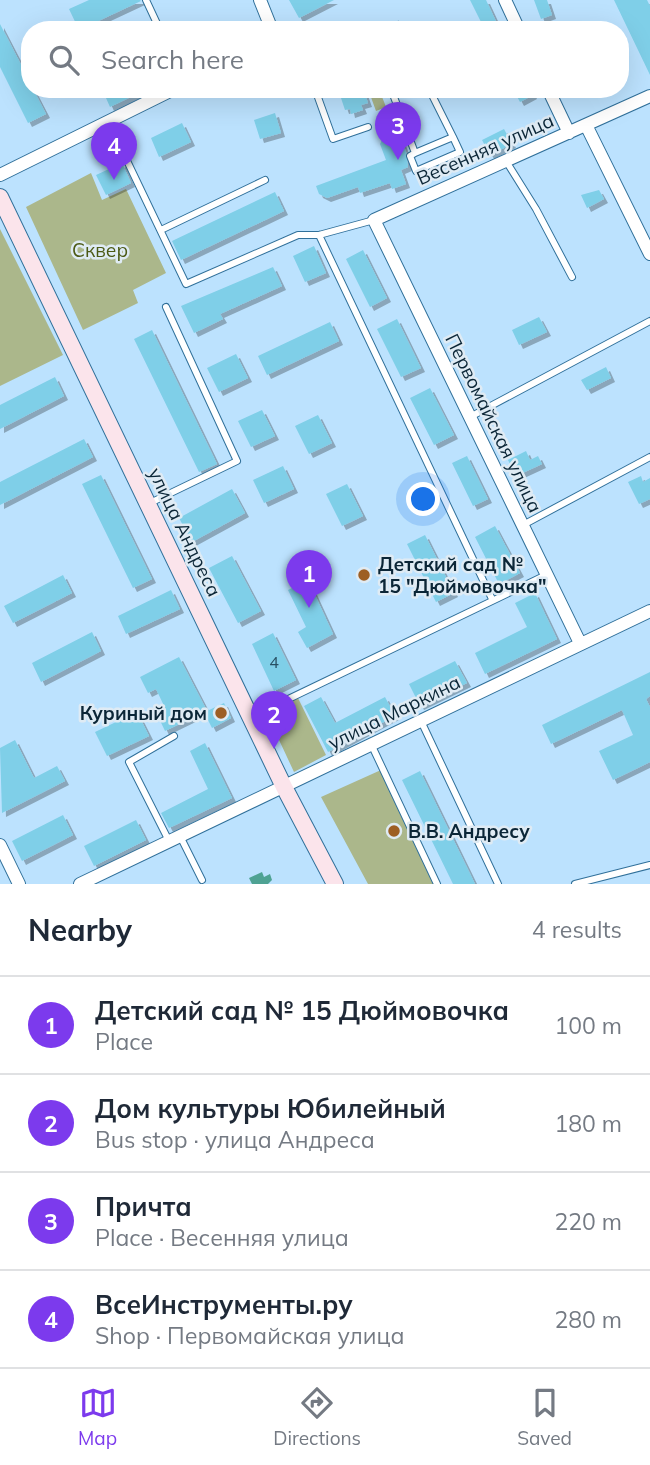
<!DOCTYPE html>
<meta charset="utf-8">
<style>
:root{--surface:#fff;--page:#f6f6f7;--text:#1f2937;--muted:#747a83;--line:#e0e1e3;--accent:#7c3aed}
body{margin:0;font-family:Mulish,sans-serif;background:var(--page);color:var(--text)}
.you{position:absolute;left:424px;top:500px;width:24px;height:24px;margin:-18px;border:5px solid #fff;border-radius:50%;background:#1a73e8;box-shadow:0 0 0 10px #1a73e833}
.badge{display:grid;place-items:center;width:46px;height:46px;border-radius:50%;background:var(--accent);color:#fff;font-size:23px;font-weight:700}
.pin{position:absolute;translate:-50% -58px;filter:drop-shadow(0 2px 4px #0008)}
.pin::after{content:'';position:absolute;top:37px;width:24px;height:21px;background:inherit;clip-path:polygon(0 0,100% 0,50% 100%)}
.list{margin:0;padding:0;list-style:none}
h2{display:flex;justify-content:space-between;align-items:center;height:91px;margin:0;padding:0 28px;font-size:30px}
h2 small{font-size:23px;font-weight:400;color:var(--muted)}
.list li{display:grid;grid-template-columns:46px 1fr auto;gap:21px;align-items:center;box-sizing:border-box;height:98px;padding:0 28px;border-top:2px solid var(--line)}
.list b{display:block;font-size:26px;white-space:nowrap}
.list p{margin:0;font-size:23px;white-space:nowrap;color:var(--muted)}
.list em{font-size:23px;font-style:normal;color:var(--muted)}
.icon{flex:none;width:38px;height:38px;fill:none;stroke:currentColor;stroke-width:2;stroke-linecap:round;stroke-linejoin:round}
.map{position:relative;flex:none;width:650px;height:884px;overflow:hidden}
.search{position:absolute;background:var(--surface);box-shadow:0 7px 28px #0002;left:21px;right:21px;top:21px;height:77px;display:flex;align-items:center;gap:18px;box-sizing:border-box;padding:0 24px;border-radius:28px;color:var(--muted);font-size:26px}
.sheet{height:483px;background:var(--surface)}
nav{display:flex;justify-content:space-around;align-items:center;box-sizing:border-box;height:98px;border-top:2px solid var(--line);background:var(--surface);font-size:19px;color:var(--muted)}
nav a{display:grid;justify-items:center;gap:4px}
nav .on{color:var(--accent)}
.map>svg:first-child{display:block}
.green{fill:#abb78b}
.water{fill:#4ea293}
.building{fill:#7fcfe8;filter:url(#shadow)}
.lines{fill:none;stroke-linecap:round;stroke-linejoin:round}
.lane-casing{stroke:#30709a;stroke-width:8}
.street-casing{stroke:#30709a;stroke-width:14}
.secondary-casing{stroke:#30709a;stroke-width:18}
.lane{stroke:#fff;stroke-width:6}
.street{stroke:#fff;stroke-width:12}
.secondary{stroke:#fbe4eb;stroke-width:16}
.poi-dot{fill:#9d5f24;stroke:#dfebf4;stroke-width:2.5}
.labels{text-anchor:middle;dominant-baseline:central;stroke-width:5;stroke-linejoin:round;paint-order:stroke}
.number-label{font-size:16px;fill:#285063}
.street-label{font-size:19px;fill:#0b2637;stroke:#dfebf4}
.park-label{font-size:19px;fill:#4c5a15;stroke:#dfebf4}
.poi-label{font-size:19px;font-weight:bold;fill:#0b2637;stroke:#dfebf4;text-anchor:start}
</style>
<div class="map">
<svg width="650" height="884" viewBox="0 0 650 884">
<defs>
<filter id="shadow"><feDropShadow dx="4" dy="4" stdDeviation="0" flood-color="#0004"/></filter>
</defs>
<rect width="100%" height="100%" fill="#bce2fe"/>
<path class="green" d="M368,89H379L386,107L376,111Z
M91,173L102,200L126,189L166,273L133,290L138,303L83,330L26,207Z
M0,229L63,355L0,386Z
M297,696L326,755L294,772L266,712Z
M381,770L435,884H368L321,797Z"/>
<path class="water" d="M262,872L264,877L270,874L272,880L268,884H252L249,878Z"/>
<path class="building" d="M89,0H140L141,1L79,30L69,9Z
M289,0H334L299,18Z
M470,0H486L500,30H485Z
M534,0H547L552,15L541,19Z
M614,0H647L650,6V75Z
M0,24L30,82V89H33L46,114L28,123L0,67Z
M102,89H147L110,107Z
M338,89H363L368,103L361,105L363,110L351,114L350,109L345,110Z
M513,89H530L533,95L520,102Z
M275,113L281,133L260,139L254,120Z
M182,123L191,142L159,157L151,138Z
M504,129L512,144L490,155L482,140Z
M394,134H399L406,152L408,167L401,170L406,184L392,189L390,183L360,193L358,187L327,198L319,194L316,186L386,160L380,144L383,138Z
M122,163L131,183L106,195L96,175Z
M599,190L604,199L587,208L581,195Z
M275,192L284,211L181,260L172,241Z
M314,246L326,273L305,282L293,256Z
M363,250L387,298L370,307L346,259Z
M273,267L282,286L220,314L223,319L194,333L181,306Z
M539,317L547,332L519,345L512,330Z
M397,319L421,368L401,377L377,329Z
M330,322L339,341L267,375L258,356Z
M152,330L217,464L199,472L134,339Z
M236,354L248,378L219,392L207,368Z
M606,367L611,378L587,390L581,380Z
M55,377L64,396L0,429V405Z
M430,388L454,435L434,445L410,398Z
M262,410L275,436L251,447L238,421Z
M318,415L332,443L309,454L295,426Z
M84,439L93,457L0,505V482Z
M526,451L530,460L538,456L542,464L516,476L508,460Z
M467,456L488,499L473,506L452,463Z
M283,466L294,489L264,503L253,480Z
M101,475L152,579L133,588L82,484Z
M641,476L643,482L650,478V499L639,504L628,482Z
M347,484L363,516L342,526L326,494Z
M232,489L245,513L192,542L179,518Z
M495,526L520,573L499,584L475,537Z
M425,535L454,593L436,602L407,544Z
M232,556L261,611L238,623L209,568Z
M63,575L72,593L13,623L4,606Z
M308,580L333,634L307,648L298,632L306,627L288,590Z
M171,590L180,609L126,634L118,616Z
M535,593L557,639L485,674L475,653L527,627L515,603Z
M92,632L101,651L41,682L32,663Z
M273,633L296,680L274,691L252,644Z
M179,657L207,711L224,703L231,718L212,728L204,712L165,731L157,714L166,710L156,689L148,693L140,677Z
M455,661L467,683L420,706L409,684Z
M650,672V696L646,699L650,707V762L613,780L599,751L633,735L622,710L551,744L542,725Z
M321,697L335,723L385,697L395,716L328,752L304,706Z
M137,712L149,736L107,756L95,732Z
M15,740L34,778L57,766L65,781L2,813L0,748Z
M205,743L232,798L169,828L161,813L208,789L190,751Z
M420,771L475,884H453L402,780Z
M63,815L73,835L22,861L12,841Z
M136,820L146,840L94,866L84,846Z"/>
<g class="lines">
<defs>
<path id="lane" d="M146,0L160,30
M386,30L398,25L400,30
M315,89L333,139L368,127
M391,89L415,153L453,137L429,89
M108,121L186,284L298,235H319L374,220
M415,153L410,156L416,171L460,152L453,137
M506,161L536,209L572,277
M161,230L265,180
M319,235L492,599
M470,417L650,321
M150,503L237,461L166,307
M523,525L650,457
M251,717L546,575
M421,721L498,884
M372,746L437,884
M180,836L202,880
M169,841L129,762L174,736
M575,884L650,865"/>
<path id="street" d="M260,0L272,30
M505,0L519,30
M548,89L569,133
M586,125L650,254
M0,175L174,89
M580,643L374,220L650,96
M0,845L19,884
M80,884L650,611"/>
<path id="secondary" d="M0,197L284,787L335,884"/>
</defs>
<use href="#lane" class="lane-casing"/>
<use href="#street" class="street-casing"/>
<use href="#secondary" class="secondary-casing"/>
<use href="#lane" class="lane"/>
<use href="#street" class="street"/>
<use href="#secondary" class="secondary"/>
</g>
<g class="poi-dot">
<circle cx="364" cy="575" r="7"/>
<circle cx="221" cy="713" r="7"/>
<circle cx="394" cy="831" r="7"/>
</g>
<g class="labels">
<g class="number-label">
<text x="274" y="662">4</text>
</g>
<g class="street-label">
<text transform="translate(485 149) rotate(-24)">Весенняя улица</text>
<text transform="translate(494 423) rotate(64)">Первомайская улица</text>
<text transform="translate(185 532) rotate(64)">улица Андреса</text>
<text transform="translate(394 712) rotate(-26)">улица Маркина</text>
</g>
<g class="park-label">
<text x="100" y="250">Сквер</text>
</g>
<g class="poi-label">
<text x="378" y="564">Детский сад №<tspan x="378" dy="22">15 "Дюймовочка"</tspan></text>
<text x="207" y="713" text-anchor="end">Куриный дом</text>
<text x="408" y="831">В.В. Андресу</text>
</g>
</g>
</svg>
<div class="you"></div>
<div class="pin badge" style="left:309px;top:608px">1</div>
<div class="pin badge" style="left:274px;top:749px">2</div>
<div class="pin badge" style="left:398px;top:160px">3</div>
<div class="pin badge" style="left:114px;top:180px">4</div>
<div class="search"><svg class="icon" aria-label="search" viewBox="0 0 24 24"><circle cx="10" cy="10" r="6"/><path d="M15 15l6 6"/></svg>Search here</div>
</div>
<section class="sheet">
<h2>Nearby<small>4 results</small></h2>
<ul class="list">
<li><span class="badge">1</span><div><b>Детский сад № 15 Дюймовочка</b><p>Place</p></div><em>100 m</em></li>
<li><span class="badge">2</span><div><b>Дом культуры Юбилейный</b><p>Bus stop · улица Андреса</p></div><em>180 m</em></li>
<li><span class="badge">3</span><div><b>Причта</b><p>Place · Весенняя улица</p></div><em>220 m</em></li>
<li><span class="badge">4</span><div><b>ВсеИнструменты.ру</b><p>Shop · Первомайская улица</p></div><em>280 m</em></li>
</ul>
</section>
<nav>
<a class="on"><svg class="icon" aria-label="map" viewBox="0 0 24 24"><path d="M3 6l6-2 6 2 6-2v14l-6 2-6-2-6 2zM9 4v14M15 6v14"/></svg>Map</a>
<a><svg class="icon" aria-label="directions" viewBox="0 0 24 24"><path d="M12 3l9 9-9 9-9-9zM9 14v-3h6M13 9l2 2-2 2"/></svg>Directions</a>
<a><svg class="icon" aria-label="saved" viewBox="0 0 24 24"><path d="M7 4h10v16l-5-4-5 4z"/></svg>Saved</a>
</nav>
